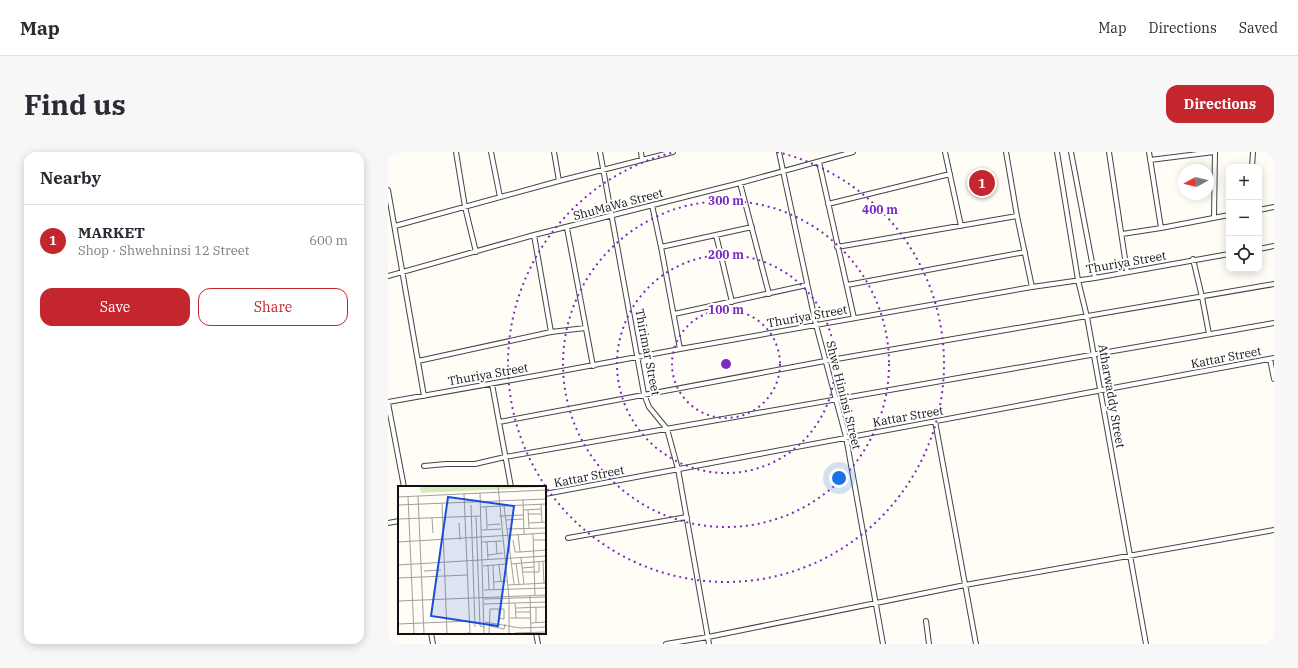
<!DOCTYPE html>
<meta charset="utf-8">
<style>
:root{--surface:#fff;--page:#f7f7f7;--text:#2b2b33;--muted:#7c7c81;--line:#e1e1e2;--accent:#c4262e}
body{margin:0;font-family:"IBM Plex Serif",serif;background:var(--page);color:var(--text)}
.controls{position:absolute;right:12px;top:12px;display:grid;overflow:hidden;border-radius:8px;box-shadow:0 2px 10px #0003}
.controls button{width:36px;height:36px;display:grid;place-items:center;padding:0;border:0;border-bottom:1px solid var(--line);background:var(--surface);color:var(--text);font:20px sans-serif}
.compass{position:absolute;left:790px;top:12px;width:36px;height:36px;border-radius:50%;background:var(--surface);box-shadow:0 2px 10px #0003;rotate:262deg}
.you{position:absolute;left:451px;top:326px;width:14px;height:14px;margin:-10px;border:3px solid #fff;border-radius:50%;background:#1a73e8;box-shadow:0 0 0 6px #1a73e833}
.badge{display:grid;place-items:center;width:26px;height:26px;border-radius:50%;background:var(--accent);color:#fff;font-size:13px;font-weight:700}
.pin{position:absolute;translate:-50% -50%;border:2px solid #fff;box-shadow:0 1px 4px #0006}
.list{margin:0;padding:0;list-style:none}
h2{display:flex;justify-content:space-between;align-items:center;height:52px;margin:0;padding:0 16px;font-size:17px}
h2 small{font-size:13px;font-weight:400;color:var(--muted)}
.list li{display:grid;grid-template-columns:26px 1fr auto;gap:12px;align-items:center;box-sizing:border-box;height:72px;padding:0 16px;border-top:1px solid var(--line)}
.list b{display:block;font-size:15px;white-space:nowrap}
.list p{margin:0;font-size:13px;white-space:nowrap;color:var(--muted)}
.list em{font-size:13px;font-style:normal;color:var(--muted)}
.actions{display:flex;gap:8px;padding:12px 16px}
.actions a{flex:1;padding:9px 0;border:1px solid var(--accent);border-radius:12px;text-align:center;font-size:14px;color:var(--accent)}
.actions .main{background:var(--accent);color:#fff}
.icon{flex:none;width:22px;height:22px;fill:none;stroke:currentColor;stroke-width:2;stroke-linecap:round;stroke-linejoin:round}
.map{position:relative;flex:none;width:886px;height:492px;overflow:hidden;border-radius:12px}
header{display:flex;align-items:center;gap:24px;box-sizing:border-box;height:56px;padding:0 20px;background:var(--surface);border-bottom:1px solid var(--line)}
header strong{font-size:19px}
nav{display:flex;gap:22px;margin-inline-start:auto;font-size:14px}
.intro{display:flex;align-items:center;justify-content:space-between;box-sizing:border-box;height:96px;padding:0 24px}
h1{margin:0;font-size:28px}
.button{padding:10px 18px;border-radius:12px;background:var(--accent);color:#fff;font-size:14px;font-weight:700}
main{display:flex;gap:24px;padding:0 24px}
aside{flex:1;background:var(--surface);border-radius:12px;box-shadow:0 2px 10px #0003}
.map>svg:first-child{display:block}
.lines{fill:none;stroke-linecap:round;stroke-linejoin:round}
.minor-casing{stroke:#444;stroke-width:6}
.minor{stroke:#fff;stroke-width:4}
.ring{fill:none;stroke:#7b2cbf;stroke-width:2;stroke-dasharray:2 4}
.labels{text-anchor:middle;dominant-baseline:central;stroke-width:4;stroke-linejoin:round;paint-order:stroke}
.street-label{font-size:12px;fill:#111;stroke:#fff}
.inset-road{fill:none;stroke:#a09f9a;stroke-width:1}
.view{fill:#1d4ed8;fill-opacity:0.15;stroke:#1d4ed8;stroke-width:2}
.inset-edge{fill:none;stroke:#111;stroke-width:2}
.centre{fill:#7b2cbf;stroke:#fff;stroke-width:2}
.ring-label{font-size:12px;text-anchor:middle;font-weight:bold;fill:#7b2cbf;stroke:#fff;stroke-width:4;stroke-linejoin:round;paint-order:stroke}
</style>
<header>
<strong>Map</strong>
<nav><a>Map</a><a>Directions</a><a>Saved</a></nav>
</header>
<div class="intro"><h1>Find us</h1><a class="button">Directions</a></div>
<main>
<aside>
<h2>Nearby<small></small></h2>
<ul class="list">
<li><span class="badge">1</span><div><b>MARKET</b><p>Shop · Shwehninsi 12 Street</p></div><em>600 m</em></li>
</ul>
<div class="actions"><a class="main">Save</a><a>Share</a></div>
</aside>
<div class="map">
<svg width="886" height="492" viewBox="0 0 886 492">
<rect width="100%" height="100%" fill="#fffdf5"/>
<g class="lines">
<defs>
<path id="minor" d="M68,0L77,55L88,100
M103,0L112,45
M166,0L171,29
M212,0L256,242L261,255L279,277L290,317L321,492
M253,0L254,8
M391,0L428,173L458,285L495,492
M557,0L573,74
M618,0L629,64L644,135
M669,0L690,128L699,165L758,492
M683,0L707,126
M721,0L739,120
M761,0L773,76L841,63
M762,8L826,0
M431,10L466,166
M864,15L865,0
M352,31L381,142
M0,38L36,244
M440,52L562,22
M264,53L273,95L292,197
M871,58L886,55
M826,65L827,0
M7,74L171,29L285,0
M179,76L205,214
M734,82L773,76
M146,83L163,180L197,176
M328,83L344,150
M273,95L364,75
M449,95L629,64
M871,97L886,94
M805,107L814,145L821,182
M0,124L146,83L352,31L465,0
M459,133L637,100
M286,162L419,133
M882,207L886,227
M30,209L163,180
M104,232L123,335
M0,250L152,223L292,197L644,135L707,126L841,102
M0,251L16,335
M547,269L588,492
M111,270L437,209L886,132
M36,314L58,312H87L117,305L886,171
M157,342L886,206
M0,371L11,369
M180,386L299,365
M538,469L541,492
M43,481L45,492
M148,481L150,492
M278,492L320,485L577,433L886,378"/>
</defs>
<use href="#minor" class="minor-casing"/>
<use href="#minor" class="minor"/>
</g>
<g class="ring">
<circle cx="338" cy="212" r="54"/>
<circle cx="338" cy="212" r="109"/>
<circle cx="338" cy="212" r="163"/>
<path d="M389 0A218 218 0 1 1 287 0"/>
</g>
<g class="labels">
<g class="street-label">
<text transform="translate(230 52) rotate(-15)">ShuMaWa Street</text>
<text transform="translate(738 110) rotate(-10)">Thuriya Street</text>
<text transform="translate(419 164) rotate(-10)">Thuriya Street</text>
<text transform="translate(260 200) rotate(79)">Thirimar Street</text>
<text transform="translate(838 205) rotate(-11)">Kattar Street</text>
<text transform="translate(100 222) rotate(-10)">Thuriya Street</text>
<text transform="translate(456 243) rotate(76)">Shwe Hininsi Street</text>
<text transform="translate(724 244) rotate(80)">Atharwaddy Street</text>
<text transform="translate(520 264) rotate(-10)">Kattar Street</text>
<text transform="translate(201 324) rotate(-11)">Kattar Street</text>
</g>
</g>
<g transform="translate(10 334)">
<rect width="148" height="148" fill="#fffdf5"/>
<path d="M21,0H148V1L23,7Z" fill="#d5ebbd"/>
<path class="inset-road" d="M100,0L111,112V148M82,7L86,148M66,8L72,148M20,10L26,148M0,11L148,4M10,11L16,148M125,14L126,48M44,17L49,148M143,18L144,36M0,19L148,13M73,19L77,141M88,20L89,39M106,20L116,98M83,21L148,18M125,24L143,23M130,24L131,42M130,28H144M78,30L82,140L87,141M101,30L125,29M34,32L35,47M0,33L83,30M108,34L125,33M61,37L62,54M131,37L148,36M89,43V39L102,38M109,43L148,42M84,44L103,43M120,48L122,66L148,64M135,48L137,109M115,54L117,66H122M135,54H148M98,55L99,68M0,56L148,47M84,56L104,55M89,56L90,74M90,69L105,67M123,72L126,98M145,75L146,98M118,77L121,98M113,78L148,75M0,79L148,70M90,79L91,104M95,79L96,104M101,79L103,96M85,80L107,78M124,82L136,81M26,85L43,84M125,86H141V76M0,92L70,89M96,96L109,95M110,99L148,97M86,104L148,102M132,110L133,148M86,113L148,111M0,115L148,109M117,117L118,132M86,118L148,116M138,121V136M118,122L147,121M118,126H132M112,132H133M87,136L122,142L148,141M133,137L148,136M0,138L72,135M92,140L106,143L107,138M117,147L148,146M59,148L72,147M91,148L92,123H106V133L101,132V123"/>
<path class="view" d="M50,11L116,20L100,140L33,130Z"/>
<rect width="148" height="148" class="inset-edge"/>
</g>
<circle cx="338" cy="212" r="6" class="centre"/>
<g class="ring-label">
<text x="338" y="53">300 m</text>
<text x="492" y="62">400 m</text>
<text x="338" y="107">200 m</text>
<text x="338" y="162">100 m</text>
</g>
</svg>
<div class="controls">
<button>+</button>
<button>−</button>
<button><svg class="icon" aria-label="locate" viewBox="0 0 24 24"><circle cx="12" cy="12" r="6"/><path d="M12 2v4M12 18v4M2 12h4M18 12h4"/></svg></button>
</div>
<svg class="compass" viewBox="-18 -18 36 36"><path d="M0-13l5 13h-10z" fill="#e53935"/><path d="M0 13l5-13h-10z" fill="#7c7c81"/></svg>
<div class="you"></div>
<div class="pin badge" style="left:594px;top:31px">1</div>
</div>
</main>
